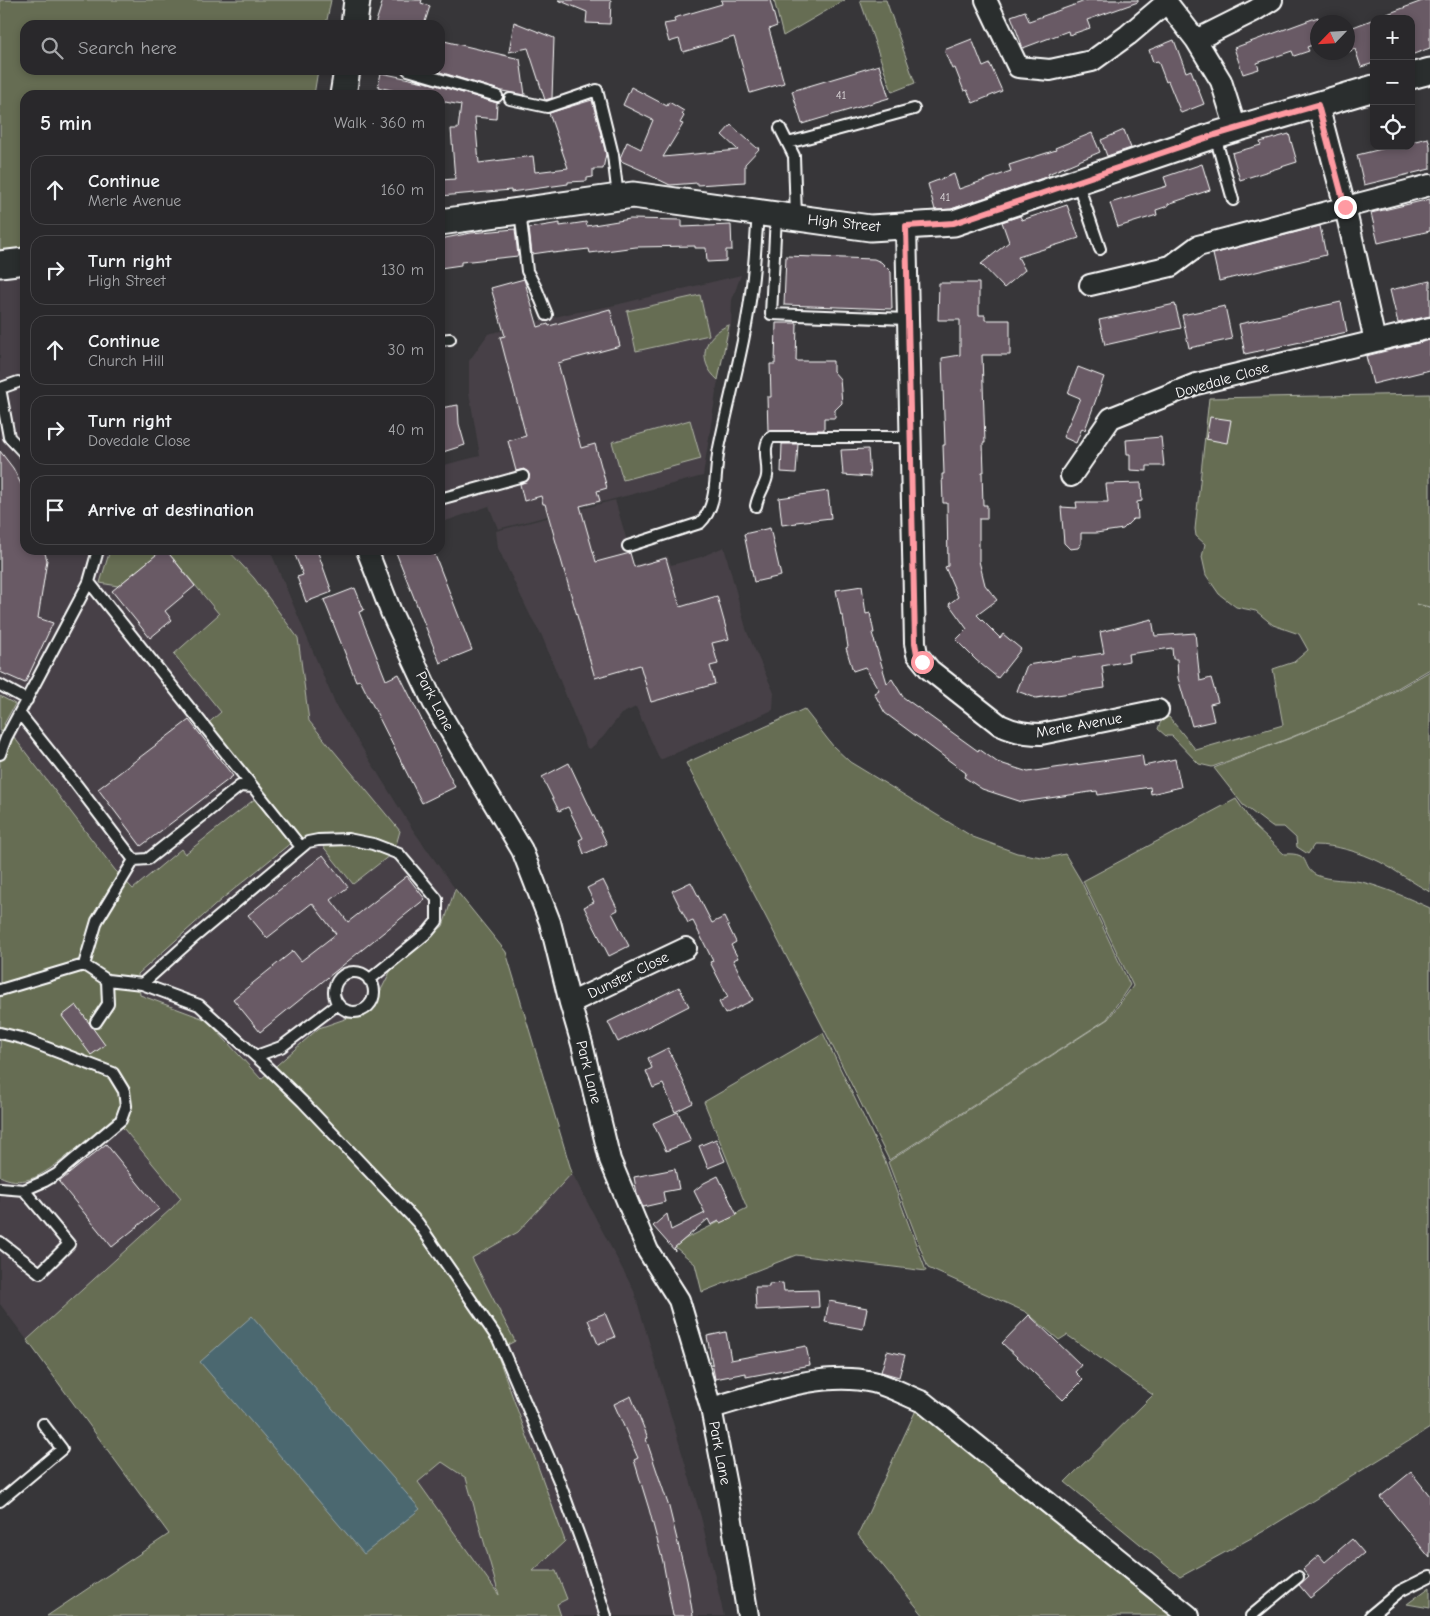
<!DOCTYPE html>
<meta charset="utf-8">
<style>
:root{--surface:#29282b;--page:#313033;--text:#f1f3f6;--muted:#a5a6a9;--line:#454447}
body{margin:0;font-family:"Comic Neue",sans-serif;background:var(--page);color:var(--text)}
.controls{position:absolute;right:15px;top:15px;display:grid;overflow:hidden;border-radius:10px;box-shadow:0 2px 8px #0003}
.controls button{width:45px;height:45px;display:grid;place-items:center;padding:0;border:0;border-bottom:1px solid var(--line);background:var(--surface);color:var(--text);font:25px sans-serif}
.compass{position:absolute;left:1310px;top:15px;width:45px;height:45px;border-radius:50%;background:var(--surface);box-shadow:0 2px 8px #0003;rotate:245deg}
.stop{position:absolute;width:15px;height:15px;margin:-11px;border:4px solid #ff9aa2;border-radius:50%;background:#fff}
.stop.end{background:#ff9aa2;border-color:#fff;box-shadow:0 1px 5px #0008}
.list{margin:0;padding:0;list-style:none}
h2{display:flex;justify-content:space-between;align-items:center;height:65px;margin:0;padding:0 20px;font-size:21px}
h2 small{font-size:16px;font-weight:400;color:var(--muted)}
.list li{display:grid;grid-template-columns:32px 1fr auto;gap:15px;align-items:center;box-sizing:border-box;height:70px;margin:0 10px 10px;padding:0 10px;border:1px solid var(--line);border-radius:15px}
.list b{display:block;font-size:19px;white-space:nowrap}
.list p{margin:0;font-size:16px;white-space:nowrap;color:var(--muted)}
.list em{font-size:16px;font-style:normal;color:var(--muted)}
.icon{flex:none;width:28px;height:28px;fill:none;stroke:currentColor;stroke-width:2;stroke-linecap:round;stroke-linejoin:round}
.map{position:relative;flex:none;width:1430px;height:1616px;overflow:hidden}
.search{position:absolute;background:var(--surface);box-shadow:0 2px 8px #0003;left:20px;top:20px;width:425px;height:55px;display:flex;align-items:center;gap:12px;box-sizing:border-box;padding:0 18px;border-radius:15px;color:var(--muted);font-size:19px}
.panel{position:absolute;background:var(--surface);box-shadow:0 2px 8px #0003;left:20px;top:90px;width:425px;height:465px;border-radius:15px}
.map>svg:first-child{display:block}
.built{fill:#464146}
.green{fill:#666d53;stroke:#b2b6a9;fill-rule:evenodd}
.water{fill:#4b676f;stroke:#93a4a9}
.building{fill:#695a65;stroke:#fff}
.lines{fill:none;stroke-linecap:round;stroke-linejoin:round}
.service-casing{stroke:#fff;stroke-width:14}
.minor-casing{stroke:#fff;stroke-width:24}
.tertiary-casing{stroke:#fff;stroke-width:29}
.service{stroke:#2a2d2e;stroke-width:10}
.minor{stroke:#2a2d2e;stroke-width:20}
.tertiary{stroke:#2a2d2e;stroke-width:25}
.route{stroke:#ff9aa2;stroke-width:6}
.labels{text-anchor:middle;dominant-baseline:central;stroke-width:4;stroke-linejoin:round;paint-order:stroke}
.number-label{font-size:12px;fill:#dad6d8}
.street-label{font-size:15px;fill:#fff;stroke:#2a2d2e}
</style>
<div class="map">
<svg width="1430" height="1616" viewBox="0 0 1430 1616">
<rect width="100%" height="100%" fill="#373639"/>
<filter id="ink" filterUnits="userSpaceOnUse"><feTurbulence type="fractalNoise" baseFrequency=".02" numOctaves="2"/><feDisplacementMap in="SourceGraphic" scale="10" xChannelSelector="R" yChannelSelector="G"/><feConvolveMatrix kernelMatrix="1 2 1 2 8 2 1 2 1" color-interpolation-filters="sRGB"/></filter>
<g filter="url(#ink)">
<path class="built" d="M25,266V550H270L336,706L413,830L461,897L506,952L572,1173L634,1291L701,1517L724,1616H513L323,1383L243,1119L172,1208L27,1340L0,1304V269Z
M741,275L732,300L731,326L717,386L703,476L498,529L489,506L440,523V466L480,456L469,392V361L488,334L567,314L611,306Z
M615,500L634,565L668,556L671,565L701,557L724,547L747,632L774,693L773,710L660,760L636,707L621,714L603,737L590,749L587,748L542,636L530,615L498,548L496,531Z"/>
<path class="green" d="M0,0H331L326,25H25V70H318L314,95H25V248L0,251Z
M774,0H845L783,36Z
M860,0H886L915,83L892,92Z
M700,295L709,335L636,351L627,311Z
M729,325L718,380C696,361 703,335 729,325Z
M1430,394V607L1416,604L1430,608V669L1367,706L1291,738L1212,767L1199,764L1172,736H1166L1158,729C1160,722 1162,719 1169,717L1196,750L1283,725L1273,669L1294,662L1308,650L1299,634L1273,625L1256,611L1236,607L1219,594L1206,575L1202,557L1205,544L1196,536L1195,529L1209,398Z
M690,420L701,459L623,480L612,442Z
M110,550H162L118,586L100,583Z
M166,550H228L254,578L298,638L309,721L400,831L394,852L353,884L318,840L301,847L205,726L221,712L174,654L219,614Z
M1430,671V892C1413,883 1397,871 1380,862C1360,852 1336,845 1314,845L1308,854L1297,847L1296,838L1284,827H1272L1243,805L1214,768L1367,707Z
M0,696L15,704L4,724L115,870L133,889L181,849L185,854L256,798L292,842L222,899L138,974L140,995L207,1020L261,1079L319,1028L371,1010L392,968L443,926L455,889L506,952L572,1173L518,1232L472,1258L515,1341L496,1351L565,1541L533,1571H556L567,1599L557,1604L561,1616H47L169,1534L27,1340L172,1208L181,1198L114,1117C95,1132 52,1173 30,1179C20,1182 9,1181 0,1176ZM442,1462L466,1478L499,1595L418,1482Z
M804,709L833,746L850,762L973,837L1017,853L1048,858L1065,854L1081,881L1130,985L1107,1019L889,1160L823,1027L686,763Z
M1236,799L1255,827L1284,854C1313,852 1300,867 1316,875C1330,881 1347,879 1362,882C1386,888 1408,898 1430,908V1428L1264,1531L1180,1577L1065,1482L1153,1395L1067,1335L1059,1340L1026,1312L928,1268L888,1162L1108,1019L1133,986L1083,881Z
M823,1033L885,1161L926,1271L796,1255L702,1292L695,1264L675,1247L685,1239L747,1208L704,1102Z
M916,1410L1170,1616H924L858,1535Z
M1430,1587V1608L1407,1604Z"/>
<path class="water" d="M252,1316L420,1509L364,1554L200,1362Z"/>
<path class="building" d="M383,0H422L421,3L430,6L424,25H375Z
M558,0H611L610,24L586,23L587,12Z
M721,0H770L777,26L769,29L784,83L750,93L734,37L683,52L679,39L669,42L664,24L675,22L674,18L722,4Z
M1088,0H1138V2L1087,20L1090,28L1069,35L1068,31L1023,48L1011,16L1025,11L1029,21Z
M1425,0H1430V48L1411,55V19H1379V17Z
M1318,17V43L1307,47L1309,51L1294,56L1292,51L1257,63L1259,69L1243,74L1234,48Z
M1374,19V63L1361,67L1355,49L1348,52V29Z
M514,22L554,38L552,98L545,100L528,48L509,52Z
M972,39L983,67L990,64L1002,91L973,103L967,90L964,91L955,68L952,69L944,50Z
M440,40L520,59L525,95L502,91L440,72Z
M1174,40L1186,72L1191,70L1204,104L1181,113L1168,81L1166,82L1158,61L1153,62L1149,50Z
M879,65L889,98L802,124L792,91Z
M381,73L429,83L497,103L496,119L475,117L479,163L533,156L535,172L568,168L549,113L592,100L606,154L603,169H593V177L587,178V181L568,182V184L511,192V190L440,196V180L455,179L451,129H458L461,105L440,101V95H414L378,87Z
M631,87L667,106L669,102L684,111L682,114L684,116L680,123L683,124L663,157L738,150L722,135L731,125L757,148H760L745,164V182L697,185V183L670,185L645,173L646,172L621,161L620,158L627,142L641,149L653,120L623,105Z
M1124,130L1131,148L1107,156L1101,140Z
M1092,133L1100,152L1048,174L1049,176L951,209L935,210L928,184L954,174L959,189L1011,171L1009,165L1056,150L1055,148Z
M1289,134L1297,162L1240,180L1232,153L1261,145L1260,142Z
M1428,138L1430,146V169L1364,185L1357,155L1394,146H1411V142Z
M1202,164L1210,190L1168,204V206L1156,210L1157,215L1118,227L1110,203L1167,186L1164,177Z
M1430,199V231L1378,243L1371,213Z
M1067,205L1079,238L1018,257L1025,270L1004,288L981,264L1009,242L1002,222L1020,216L1022,220Z
M630,219L682,220V227L731,225L732,250H726V261L707,262L706,248H695V246L636,247L590,253L589,249L553,253V251L532,254L529,228L560,223V226L586,222L587,226Z
M1320,226L1326,255L1219,281L1213,254Z
M515,229L518,256L461,262V265L440,268V239L471,233Z
M786,256L874,259L881,262L891,272L892,309L784,305Z
M524,279L538,327L548,324L549,326L610,309L620,346L558,363L581,448L595,444L607,488L597,491L600,501L580,506L596,562L630,553L634,567L666,558L680,607L717,596L729,639L712,643L718,664L710,666L715,684L651,702L640,665L595,678L545,504H543L541,496L524,501L520,484L528,480L529,474L524,469L516,471L508,441L526,436L500,337L505,336L491,288Z
M1430,281V316L1398,323L1390,290Z
M939,283H979V315H985V320H1010V355H982L985,443H983L984,472H982L983,505H987V519H979V561L985,585L997,600L977,615L1000,638L1003,634L1021,649L998,678L976,660L956,640L967,629L949,604L958,597L945,567L948,566L947,503H943L942,474H944L943,445H945L942,358L960,355V320H938Z
M1341,302L1347,332L1245,354L1239,324Z
M1175,304L1181,328L1105,345L1099,320Z
M1225,306L1232,339L1189,348L1182,315Z
M776,323H797L796,361H833V371L840,379L842,403L835,410V418H824V430L768,431L767,397H771L770,364H775Z
M1430,340V370L1373,384L1366,356Z
M1078,367L1104,377L1085,430L1082,428L1076,443L1063,437L1080,398L1068,393Z
M458,405L459,424L465,445L443,452L440,442V408Z
M1210,417L1231,420L1227,443L1206,439Z
M1161,437L1164,466H1147V471L1130,470V454H1127L1126,440Z
M782,444H798L796,473L781,472Z
M868,449L870,477L843,475L841,450Z
M0,451L13,468L25,492V550H44L47,560L38,618L53,623L25,683L0,672Z
M1141,483L1142,501L1137,502L1138,519H1133L1123,529L1096,533H1081V544L1078,548L1070,549L1064,543L1061,507L1077,508L1076,502H1108L1106,484Z
M828,491L831,518L796,522L797,523L782,525L779,498Z
M770,528L781,576L754,582L744,534Z
M162,550H166L195,586L165,611L172,620L150,638L112,591Z
M293,550H317L332,592L306,602L297,577L303,575Z
M395,550H433L472,650L440,663Z
M862,586L866,614L870,613L874,633H872L887,683L892,679L903,697L978,751L979,749L997,762L1028,772L1142,755L1144,766L1175,759L1181,787L1151,794L1150,787L1098,795L1097,791L1022,802L982,789L964,777L966,773L885,713L874,693L879,690L865,667L853,671L846,648L848,647L843,616H841L836,590Z
M355,588L364,610L359,612L386,680L399,674L455,787L422,803L360,680L356,681L324,600Z
M1152,619L1155,636L1195,633L1200,681L1211,678L1218,702L1210,704L1214,721L1192,726L1178,678L1177,659H1173L1172,648L1128,654L1129,661L1102,666L1105,688L1036,698L1017,691L1027,665L1104,653L1100,632Z
M189,720L233,776L141,846L98,789Z
M569,763L607,844L584,854L579,840L583,838L568,807L559,811L542,777Z
M323,855L348,887L331,900L348,922L407,876L425,899L260,1032L233,999L293,951L301,961L336,934L312,903L267,938L248,915Z
M603,880L618,910L612,913L629,946L609,956L584,907L594,902L587,888Z
M691,882L712,923L724,917L736,942L731,945L738,958L733,960L753,1000L725,1014L719,1002L728,997L710,962L713,961L693,921L688,923L672,891Z
M679,987L689,1006L618,1042L608,1022Z
M76,1005L105,1045L91,1055L62,1016Z
M668,1048L693,1103L675,1112L663,1084L653,1088L646,1071L652,1068L648,1058Z
M678,1112L691,1141L666,1151L653,1123Z
M716,1139L725,1161L708,1168L699,1146Z
M106,1144L159,1209L112,1247L59,1182Z
M675,1169L679,1189L663,1192L665,1202L643,1207L637,1194L634,1177Z
M718,1176L737,1215L720,1223L719,1221L711,1225L708,1219L674,1248L675,1251L653,1226L667,1214L671,1230L705,1213L694,1191L704,1183Z
M783,1283L784,1291L818,1290L819,1307L756,1310L755,1287H769V1284Z
M829,1301L867,1308L863,1329L825,1322Z
M605,1313L615,1337L598,1344L588,1320Z
M1029,1315L1081,1365L1075,1372L1083,1380L1063,1400L1002,1343Z
M726,1332L731,1360L806,1346L810,1365L746,1377V1373L715,1379L707,1336Z
M887,1351L905,1355L899,1377L881,1372Z
M631,1396L648,1438L646,1439L669,1507L687,1580L693,1616H673L663,1562L649,1509L634,1460L638,1458L614,1404Z
M1411,1472L1430,1496V1558L1380,1497Z
M1352,1539L1364,1553L1310,1598L1299,1585L1309,1576L1303,1569L1319,1555L1325,1562Z"/>
<g class="lines">
<defs>
<path id="service" d="M408,70L497,96
M510,99L547,107L597,90L613,155L618,197
M780,128L794,156L796,217
M1215,136L1233,200
M788,143L914,109
M1077,181L1100,249
M520,211L527,271L536,288L547,315
M776,216L771,314L907,319
M440,340L450,339
M0,388L9,437L25,454
M1,388L18,382
M440,499L523,476
M756,506C758,494 766,485 767,476C769,463 761,446 771,437H910
M628,546L700,523C719,505 714,473 719,448C730,394 746,340 752,285C755,261 756,237 758,213
M89,582L301,847
M0,685L27,700
M20,714L76,784L134,860L97,921L84,965
M0,754L6,738L89,582L98,550
M134,860L148,859L240,786L253,787
M334 992a20 20 0 1 1 40 0a20 20 0 1 1-40 0Z
M142,984L191,940L308,842L318,840L348,839L373,844L399,854L437,899V921L428,932L369,980
M0,990L84,965L107,980L142,984L199,1005L262,1062L303,1102L418,1223L498,1339L559,1481L585,1552L606,1616
M96,1022L108,1004L107,980
M0,1033L21,1038L113,1073L124,1091L126,1106L121,1120L57,1174L45,1181L24,1190L0,1188
M256,1056L281,1047L338,1004
M0,1242L40,1273L69,1244L24,1190
M0,1501L62,1449L43,1424
M1251,1616L1298,1577
M1370,1616L1400,1591L1430,1576"/>
<path id="minor" d="M986,0L1018,67L1050,70L1092,61L1128,35L1167,2
M1165,0L1196,40L1221,81L1236,129
M1196,40L1254,11L1272,0
M1318,105L1345,207L1375,341
M906,226L915,643L917,654L930,670L1000,725C1014,732 1026,734 1041,734L1158,710
M1090,285L1171,266L1198,246L1430,185
M1071,476L1111,418L1196,384L1430,328
M367,550L391,612L433,702L522,850L550,922L570,1003L582,1044L610,1160L648,1251L679,1300L711,1408L727,1491L748,1616
M570,1003L686,948
M711,1408C763,1394 819,1370 873,1382C890,1386 907,1396 923,1402L1189,1616"/>
<path id="tertiary" d="M354,25L357,0
M1411,76L1430,71
M343,95L347,70
M440,222L633,195L870,228L954,223L1215,135L1374,88
M0,264L25,261"/>
</defs>
<use href="#service" class="service-casing"/>
<use href="#minor" class="minor-casing"/>
<use href="#tertiary" class="tertiary-casing"/>
<use href="#service" class="service"/>
<use href="#minor" class="minor"/>
<use href="#tertiary" class="tertiary"/>
</g>
</g>
<g class="lines" filter="url(#ink)">
<path class="route" d="M922,662L917,654L915,643L906,226L954,223L1215,135L1318,105L1345,207"/>
</g>
<g class="labels">
<g class="number-label">
<text x="841" y="95">41</text>
<text x="945" y="197">41</text>
</g>
<g class="street-label">
<text transform="translate(844 223) rotate(6)">High Street</text>
<text transform="translate(1222 380) rotate(-16)">Dovedale Close</text>
<text transform="translate(435 701) rotate(62)">Park Lane</text>
<text transform="translate(1079 725) rotate(-10)">Merle Avenue</text>
<text transform="translate(628 975) rotate(-26)">Dunster Close</text>
<text transform="translate(589 1072) rotate(76)">Park Lane</text>
<text transform="translate(720 1453) rotate(79)">Park Lane</text>
</g>
</g>
</svg>
<div class="controls">
<button>+</button>
<button>−</button>
<button><svg class="icon" aria-label="locate" viewBox="0 0 24 24"><circle cx="12" cy="12" r="6"/><path d="M12 2v4M12 18v4M2 12h4M18 12h4"/></svg></button>
</div>
<svg class="compass" viewBox="-18 -18 36 36"><path d="M0-13l5 13h-10z" fill="#e53935"/><path d="M0 13l5-13h-10z" fill="#a5a6a9"/></svg>
<div class="stop" style="left:922px;top:662px"></div>
<div class="stop end" style="left:1345px;top:207px"></div>
<div class="search"><svg class="icon" aria-label="search" viewBox="0 0 24 24"><circle cx="10" cy="10" r="6"/><path d="M15 15l6 6"/></svg>Search here</div>
<section class="panel">
<h2>5 min<small>Walk · 360 m</small></h2>
<ul class="list">
<li><svg class="icon" aria-label="ahead" viewBox="0 0 24 24"><path d="M12 20V5M6 11l6-6 6 6"/></svg><div><b>Continue</b><p>Merle Avenue</p></div><em>160 m</em></li>
<li><svg class="icon" aria-label="right" viewBox="0 0 24 24"><path d="M7 20v-9h11M14 6l5 5-5 5"/></svg><div><b>Turn right</b><p>High Street</p></div><em>130 m</em></li>
<li><svg class="icon" aria-label="ahead" viewBox="0 0 24 24"><path d="M12 20V5M6 11l6-6 6 6"/></svg><div><b>Continue</b><p>Church Hill</p></div><em>30 m</em></li>
<li><svg class="icon" aria-label="right" viewBox="0 0 24 24"><path d="M7 20v-9h11M14 6l5 5-5 5"/></svg><div><b>Turn right</b><p>Dovedale Close</p></div><em>40 m</em></li>
<li><svg class="icon" aria-label="arrive" viewBox="0 0 24 24"><path d="M6 21V4h12l-3 4 3 4H6"/></svg><div><b>Arrive at destination</b></div></li>
</ul>
</section>
</div>
